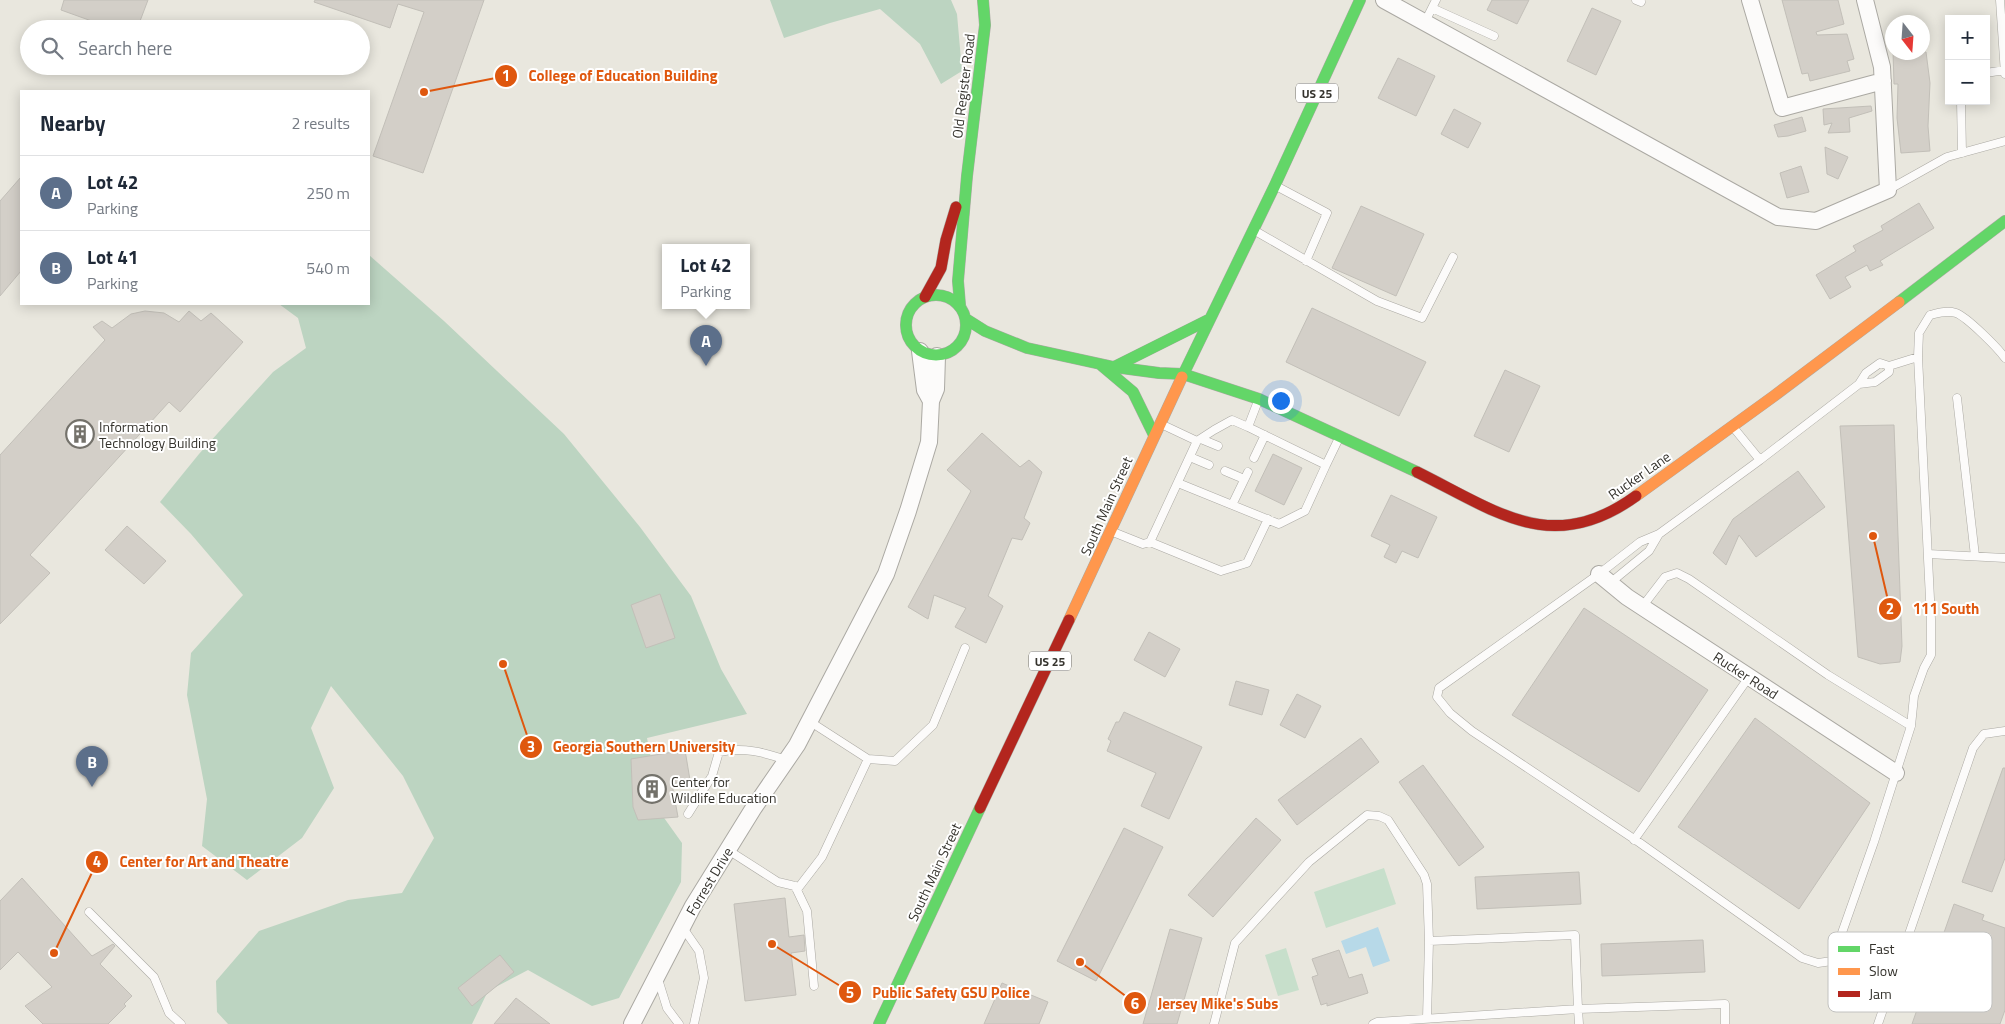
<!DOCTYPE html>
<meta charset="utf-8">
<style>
:root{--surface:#fff;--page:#f6f6f7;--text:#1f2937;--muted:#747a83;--line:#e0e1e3;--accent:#74726b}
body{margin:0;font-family:"Titillium Web",sans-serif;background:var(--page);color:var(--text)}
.controls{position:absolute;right:15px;top:15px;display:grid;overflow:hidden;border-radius:0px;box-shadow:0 2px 12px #0003}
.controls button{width:45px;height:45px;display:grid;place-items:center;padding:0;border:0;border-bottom:1px solid var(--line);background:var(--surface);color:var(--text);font:25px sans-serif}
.compass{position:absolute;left:1885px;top:15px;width:45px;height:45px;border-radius:50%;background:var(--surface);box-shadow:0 2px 12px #0003;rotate:163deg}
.you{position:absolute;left:1280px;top:400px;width:18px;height:18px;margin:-12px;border:4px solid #fff;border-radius:50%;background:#1a73e8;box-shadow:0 0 0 8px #1a73e833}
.badge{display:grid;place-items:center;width:32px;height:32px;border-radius:50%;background:var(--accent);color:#fff;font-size:16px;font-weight:700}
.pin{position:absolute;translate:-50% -41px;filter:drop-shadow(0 1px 2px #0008)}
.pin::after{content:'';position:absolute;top:26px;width:18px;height:15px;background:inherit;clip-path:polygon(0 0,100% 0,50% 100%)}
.popup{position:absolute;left:662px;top:244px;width:88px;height:65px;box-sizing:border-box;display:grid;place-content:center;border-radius:0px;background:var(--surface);filter:drop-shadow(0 1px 4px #0005);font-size:16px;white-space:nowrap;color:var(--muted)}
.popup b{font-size:19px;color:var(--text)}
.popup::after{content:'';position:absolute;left:50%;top:100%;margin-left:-10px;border:10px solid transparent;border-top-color:var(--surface)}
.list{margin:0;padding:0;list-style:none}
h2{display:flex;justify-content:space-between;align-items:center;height:65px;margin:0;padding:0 20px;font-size:21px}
h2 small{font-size:16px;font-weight:400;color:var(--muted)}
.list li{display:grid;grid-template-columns:32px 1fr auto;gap:15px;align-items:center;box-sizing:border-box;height:75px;padding:0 20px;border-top:1px solid var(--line)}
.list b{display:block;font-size:19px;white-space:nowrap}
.list p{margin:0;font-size:16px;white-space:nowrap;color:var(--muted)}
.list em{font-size:16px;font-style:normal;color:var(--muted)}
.icon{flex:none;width:28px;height:28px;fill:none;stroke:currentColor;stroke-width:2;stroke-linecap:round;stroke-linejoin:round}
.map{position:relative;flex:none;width:2005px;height:1024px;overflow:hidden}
.search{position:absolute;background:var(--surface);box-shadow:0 2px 12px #0003;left:20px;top:20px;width:350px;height:55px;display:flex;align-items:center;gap:12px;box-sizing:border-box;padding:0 18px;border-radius:28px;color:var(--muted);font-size:19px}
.panel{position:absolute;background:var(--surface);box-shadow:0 2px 12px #0003;left:20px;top:90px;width:350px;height:215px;border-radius:0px}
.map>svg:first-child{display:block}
.green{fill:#c7dfcb}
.forest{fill:#bcd4c1}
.water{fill:#b7d9e8}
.building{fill:#d3cfc8;stroke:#c2bfb8}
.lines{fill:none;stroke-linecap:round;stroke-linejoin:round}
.lane-casing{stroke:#aba9a3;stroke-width:9}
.street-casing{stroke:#aba9a3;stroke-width:18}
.fast-casing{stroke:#aba9a3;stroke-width:12}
.slow-casing{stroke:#aba9a3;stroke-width:12}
.jam-casing{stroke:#aba9a3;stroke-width:12}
.lane{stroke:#fcfbfa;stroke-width:8}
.street{stroke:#fcfbfa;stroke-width:16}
.fast{stroke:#63d668;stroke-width:11}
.slow{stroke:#ff974d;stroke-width:11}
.jam{stroke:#b3261e;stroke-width:11}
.labels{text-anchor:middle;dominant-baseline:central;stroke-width:4;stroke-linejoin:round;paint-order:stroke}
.shield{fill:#fff;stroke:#72706c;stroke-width:1}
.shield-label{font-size:12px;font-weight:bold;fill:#35332d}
.street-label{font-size:14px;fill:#35332d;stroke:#fff}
.poi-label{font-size:14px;fill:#35332d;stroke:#fff;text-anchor:start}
.key{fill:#fff;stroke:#c2c2c0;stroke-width:1}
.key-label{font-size:14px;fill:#35332d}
.leader{fill:none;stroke:#df570e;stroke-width:2}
.callout-dot{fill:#df570e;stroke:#fff;stroke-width:2}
.mark-label{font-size:15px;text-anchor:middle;font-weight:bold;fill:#fff}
.callout-label{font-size:15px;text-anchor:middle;font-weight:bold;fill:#df570e;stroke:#fff;stroke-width:4;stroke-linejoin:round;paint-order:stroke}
</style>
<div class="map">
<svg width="2005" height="1024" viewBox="0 0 2005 1024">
<rect width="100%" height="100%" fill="#e9e7de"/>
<path class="green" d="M1384,868L1396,904L1326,928L1314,892Z
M1286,948L1299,990L1278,996L1265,955Z"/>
<path class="forest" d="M770,0H951L957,14L962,71L941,84L920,44L880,9L830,23L784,38Z
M369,255L444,321L564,434L640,527L691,596L721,669L747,714L647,738L662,815L682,843L681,882L619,998L592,1006L528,970L488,991L472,1024H228L217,1012L216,981L259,931L348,900L402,893L434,838L403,776L331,686L311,728L334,788L302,838L247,880L202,846L207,799L187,695L191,653L243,595L191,534L160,502L199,454L273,372L306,348L298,318L279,304H369Z"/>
<path class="water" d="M1378,927L1390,961L1373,967L1366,947L1346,954L1341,941Z"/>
<path class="building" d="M64,0H148L137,29H114L61,10Z
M315,0H484L423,173L373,156L424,12L398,4L390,28L314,2Z
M1492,0H1529L1517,24L1487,10Z
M1782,0H1838L1844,24L1816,32L1817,35L1847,34L1854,59L1847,61L1850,71L1810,81L1808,73L1802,74Z
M1592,8L1621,21L1596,75L1567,61Z
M1893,52H1926L1930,83L1928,126L1930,151L1901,153L1897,118L1898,84H1894Z
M1398,58L1435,76L1416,116L1378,98Z
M1871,106L1872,111L1849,118L1850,132L1828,133L1832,123L1824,125L1823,109Z
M1454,109L1481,123L1468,148L1441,134Z
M1802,117L1806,131L1788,136L1778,137L1774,125Z
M1825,147L1848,157L1838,179L1827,174Z
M1801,166L1809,192L1787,198L1780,173Z
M21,177V271L0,296V201Z
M1919,203L1934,228L1880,261L1883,265L1870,271L1867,265L1845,277L1851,287L1830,299L1816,275L1856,251L1853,246L1883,230L1881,226Z
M1361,206L1424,234L1396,296L1332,268Z
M1312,308L1426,362L1399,416L1286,362Z
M145,311L164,313L179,322L189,311L201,321L211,313L243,342L180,412L169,402L30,555L50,573L0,624V455L105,340L93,327L102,321L112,328L131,314Z
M1505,370L1540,386L1509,452L1474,436Z
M1894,425L1902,646L1900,662L1880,664L1858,657L1840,426Z
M982,433L1020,467L1029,460L1042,472L1024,518L1030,523L1022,540L1012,538L988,596L1003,606L986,643L955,627L966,608L934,595L928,619L908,607L971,491L947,470Z
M1273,454L1302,468L1284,505L1255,491Z
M1798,471L1825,507L1756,557L1739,535L1726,565L1713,553L1733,519Z
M1391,495L1437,517L1418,558L1402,551L1396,563L1384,557L1390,545L1371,536Z
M127,526L166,561L144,584L105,550Z
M660,594L675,638L646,648L631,605Z
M1584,608L1708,690L1639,792L1512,715Z
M1149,632L1180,649L1165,677L1134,660Z
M1236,681L1269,690L1262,715L1229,705Z
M1297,694L1321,706L1305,738L1280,725Z
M1124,712L1202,747L1169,819L1141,806L1156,773L1107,751L1111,741L1108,739L1116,722H1119Z
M1755,718L1870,803L1799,909L1678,827Z
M1361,738L1379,762L1297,825L1278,800Z
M685,750L690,780L672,784L678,817L638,820L633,807L631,759Z
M1423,765L1484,847L1459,866L1399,782Z
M2003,768H2005V858L1992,892L1962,882Z
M1256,818L1281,840L1213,917L1188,895Z
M1124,828L1163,847L1096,981L1057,961Z
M1579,872L1581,904L1477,909L1475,877Z
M22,878L92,956L113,944L115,946L100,964L132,996L124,1004L126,1006L108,1024H43L25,1006L52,987L18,952L0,970V901Z
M785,898L789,937L804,935L805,951L791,953L796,995L745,1001L734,904Z
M1954,904L1984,915L1982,920L2005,928V1010L2000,1024H1912Z
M1170,929L1202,938L1177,1024H1143Z
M1703,940L1705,972L1602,976L1601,944Z
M1339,950L1349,978L1362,974L1368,993L1327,1006V1003L1321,1005L1312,977L1318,975L1312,959Z
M500,955L514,972L472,1006L458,988Z
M1002,983L1048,1002L1039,1024H984Z
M516,998L550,1024H494Z"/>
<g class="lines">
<defs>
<path id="lane" d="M1636,0L1641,2
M2000,0L2005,74
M1432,8L1494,36
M1425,22L1436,0
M1986,73L2005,70
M1961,101L1962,153
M1278,187L1327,213L1306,261
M1888,190L1947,157L2005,141
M1257,232L1377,301L1422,318L1453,257
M1889,366V372L1875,382L1859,384L1866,373L1880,363L1889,366L1918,357
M1957,398L1975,556
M1163,425L1197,441L1214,430L1232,420L1248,427L1258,401
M1248,427L1326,465L1339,438
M1733,427L1760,460L1659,534L1640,542L1599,574L1439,688L1437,697L1450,713L1472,731L1640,843L1802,958L1818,963L1832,961L1874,842L1911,726L1914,696L1924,668L1931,655V619L1918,357L1919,333L1930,315C1938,313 1947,310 1956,313C1967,317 1998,348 2005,358
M1201,439L1218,446
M1190,457L1209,465
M1254,458L1265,435
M1760,460L1859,384
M1225,471L1244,479
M1178,483L1279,524L1305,511L1326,465
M1232,505L1248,472
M1113,532L1143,544L1150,542L1197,441
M1150,542L1221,571L1247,563L1268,519
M1928,554L2005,558
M1610,583L1649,551L1659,534
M1642,607L1665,577L1677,573L1689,579L1828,675L1911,726
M809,721L868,759L895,761L933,725L965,648
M688,814L712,776L719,752C743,747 764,752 786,760
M1634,840L1749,677
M728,850L778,882L799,887L822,857L868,759
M795,886L807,911L814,986
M89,912L154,977L169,1013L181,1024
M683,928L699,951L704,978L694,1024
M658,979L667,1008L679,1024
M1214,1024L1235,943L1309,862L1367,815L1379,816L1388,820L1424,875L1427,884L1429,941
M1373,1024L1377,1022L1578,1009L1575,935L1429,941L1427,1018
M1579,1024L1578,1009L1725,1004V1024
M1878,1024L1973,748L1984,734L2005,731"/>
<path id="street" d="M1384,0L1778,217L1816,221L1888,190L1882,67L1865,0
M1750,0L1782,108L1883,81
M920,351L925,390L931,401
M1599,574L1627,597L1896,773
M632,1024L693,906L753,809L797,745L886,574L908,511L929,442L931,401L936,389L937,356"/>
<path id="fast" d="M906 325a30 30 0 1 1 60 0a30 30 0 1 1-60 0Z
M1899,302L2005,221
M960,305L958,281L967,176L985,25L983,0
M966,319L985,331L1027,348L1114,367L1159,373L1183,374L1259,399L1417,472
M1101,365L1133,392L1154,435
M1114,367L1210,319
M1182,377L1275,185L1360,0
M879,1024L980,808"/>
<path id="slow" d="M1636,496L1774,396L1899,302
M1069,620L1182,377"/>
<path id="jam" d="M925,297L941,268L946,240L956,207
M1417,472C1496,511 1552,557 1636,496
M980,808L1069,620"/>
</defs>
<use href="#lane" class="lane-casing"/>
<use href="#street" class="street-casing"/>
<use href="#fast" class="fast-casing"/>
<use href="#slow" class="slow-casing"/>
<use href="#jam" class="jam-casing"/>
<use href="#lane" class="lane"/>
<use href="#street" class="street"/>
<use href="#fast" class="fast"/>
<use href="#slow" class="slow"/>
<use href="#jam" class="jam"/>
</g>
<defs>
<symbol id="building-ring" viewBox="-11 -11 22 22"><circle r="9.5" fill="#fff" stroke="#74726b" stroke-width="1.5"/><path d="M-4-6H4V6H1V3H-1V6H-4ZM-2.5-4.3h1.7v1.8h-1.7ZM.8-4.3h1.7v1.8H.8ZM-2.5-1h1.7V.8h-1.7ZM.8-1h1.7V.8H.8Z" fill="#74726b"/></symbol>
</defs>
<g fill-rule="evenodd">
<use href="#building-ring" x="64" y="418" width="32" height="32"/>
<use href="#building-ring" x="636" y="773" width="32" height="32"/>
</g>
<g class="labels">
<g class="shield">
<rect x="1296" y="83.5" width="42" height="19" rx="4"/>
<rect x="1029" y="651.5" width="42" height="19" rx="4"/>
</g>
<g class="shield-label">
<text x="1317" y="93">US 25</text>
<text x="1050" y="661">US 25</text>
</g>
<g class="street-label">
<text transform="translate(963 86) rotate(-83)">Old Register Road</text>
<text transform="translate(1639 475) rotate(-35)">Rucker Lane</text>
<text transform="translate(1106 506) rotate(-66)">South Main Street</text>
<text transform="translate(1746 675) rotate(33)">Rucker Road</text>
<text transform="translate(934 872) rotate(-65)">South Main Street</text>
<text transform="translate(709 881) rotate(-59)">Forrest Drive</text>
</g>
<g class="poi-label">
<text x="99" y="426">Information<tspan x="99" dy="16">Technology Building</tspan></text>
<text x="671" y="781">Center for<tspan x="671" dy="16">Wildlife Education</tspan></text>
</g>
</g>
<rect x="1828" y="932" width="164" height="80" rx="8" class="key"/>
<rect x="1838" y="946" width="22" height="6" fill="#63d668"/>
<rect x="1838" y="968" width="22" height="7" fill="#ff974d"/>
<rect x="1838" y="991" width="22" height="6" fill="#b3261e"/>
<g class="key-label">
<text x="1869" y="954">Fast</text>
<text x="1869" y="976">Slow</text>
<text x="1869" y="999">Jam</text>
</g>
<path class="leader" d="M424 92L506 76M1873 536L1890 609M503 664L531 747M54 953L97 862M772 944L850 992M1080 962L1135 1003"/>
<g class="callout-dot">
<circle cx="424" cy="92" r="5"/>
<circle cx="1873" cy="536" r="5"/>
<circle cx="503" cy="664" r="5"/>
<circle cx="54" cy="953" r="5"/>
<circle cx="772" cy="944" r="5"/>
<circle cx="1080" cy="962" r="5"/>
<circle cx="506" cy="76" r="12"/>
<circle cx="1890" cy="609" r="12"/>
<circle cx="531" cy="747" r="12"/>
<circle cx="97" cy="862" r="12"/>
<circle cx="850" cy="992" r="12"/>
<circle cx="1135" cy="1003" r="12"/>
</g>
<g class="mark-label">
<text x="506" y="81">1</text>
<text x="1890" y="614">2</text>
<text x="531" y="752">3</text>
<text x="97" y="867">4</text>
<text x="850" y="998">5</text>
<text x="1135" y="1009">6</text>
</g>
<g class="callout-label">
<text x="623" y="81">College of Education Building</text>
<text x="1946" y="614">111 South</text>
<text x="644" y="752">Georgia Southern University</text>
<text x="204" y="867">Center for Art and Theatre</text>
<text x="951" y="998">Public Safety GSU Police</text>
<text x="1218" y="1009">Jersey Mike's Subs</text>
</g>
</svg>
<div class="controls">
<button>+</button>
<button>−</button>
</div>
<svg class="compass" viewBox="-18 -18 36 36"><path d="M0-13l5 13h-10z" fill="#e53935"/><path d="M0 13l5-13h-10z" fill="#747a83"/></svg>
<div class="you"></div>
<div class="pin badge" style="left:706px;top:366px;background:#5c6f8a">A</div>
<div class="popup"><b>Lot 42</b>Parking</div>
<div class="pin badge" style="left:92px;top:787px;background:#5c6f8a">B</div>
<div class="search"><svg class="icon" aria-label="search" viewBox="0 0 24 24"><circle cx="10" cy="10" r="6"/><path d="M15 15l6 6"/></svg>Search here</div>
<section class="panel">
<h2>Nearby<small>2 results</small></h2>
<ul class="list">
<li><span class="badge" style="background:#5c6f8a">A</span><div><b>Lot 42</b><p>Parking</p></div><em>250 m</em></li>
<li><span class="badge" style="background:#5c6f8a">B</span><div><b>Lot 41</b><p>Parking</p></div><em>540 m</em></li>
</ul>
</section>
</div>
